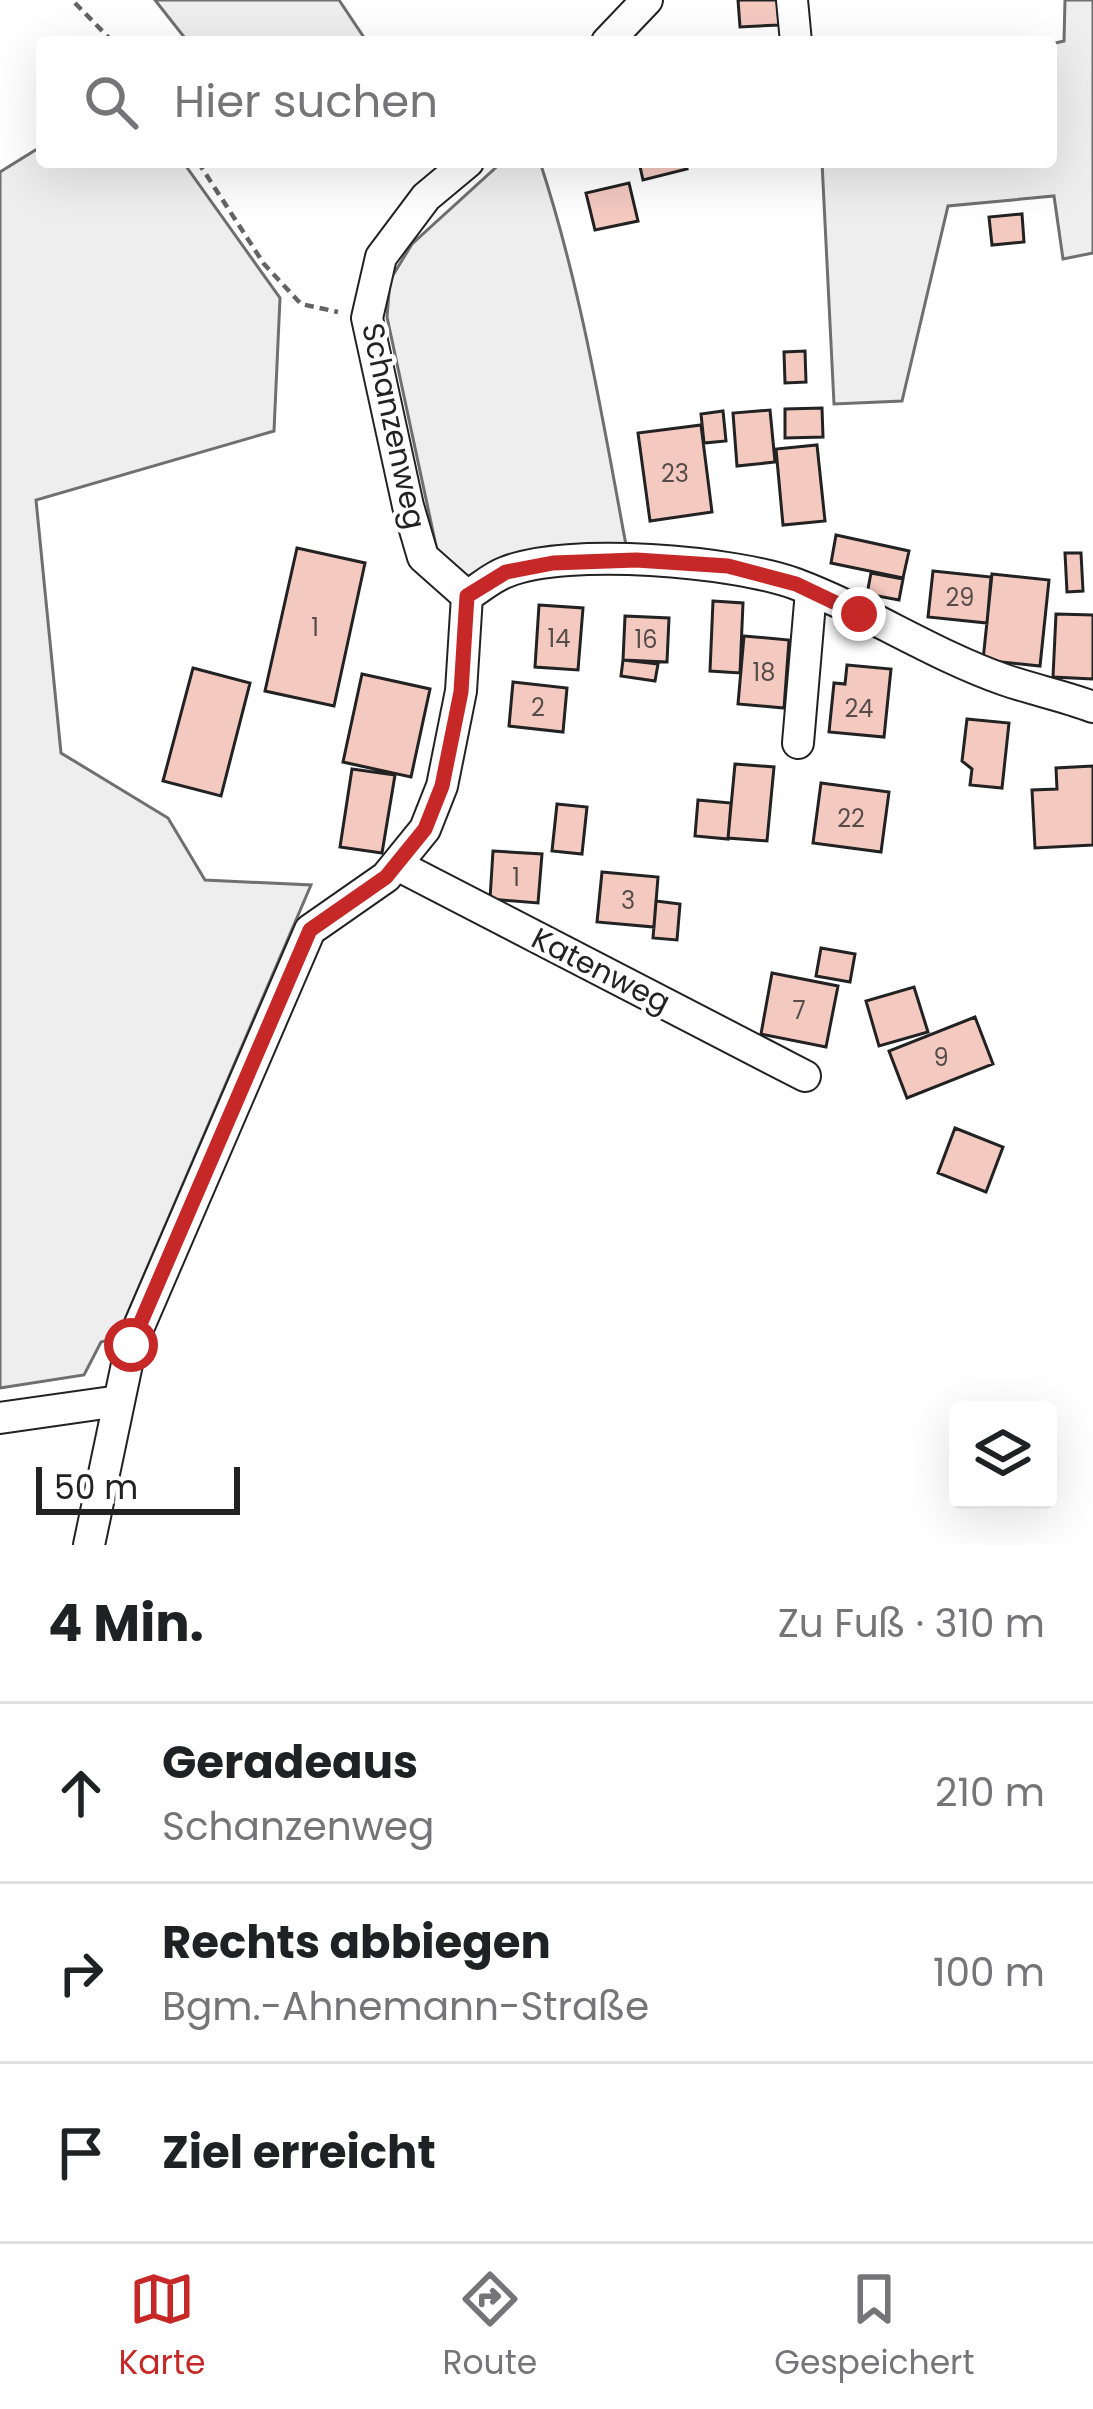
<!DOCTYPE html>
<html lang="de">
<meta charset="utf-8">
<style>
:root{--surface:#fff;--page:#f6f6f6;--text:#202124;--muted:#757577;--line:#e0e0e0;--accent:#c62828}
body{margin:0;font-family:Poppins,sans-serif;background:var(--page);color:var(--text)}
.controls{position:absolute;right:36px;bottom:36px;display:grid;overflow:hidden;border-radius:12px;box-shadow:0 12px 48px #0002}
.controls button{width:108px;height:108px;display:grid;place-items:center;padding:0;border:0;border-bottom:3px solid var(--line);background:var(--surface);color:var(--text);font:60px sans-serif}
.scale{position:absolute;left:36px;bottom:30px;width:204px;box-sizing:border-box;padding-left:12px;border:6px solid #222;border-top:0;font-size:33px;line-height:42px;white-space:nowrap;color:#222;-webkit-text-stroke:9px #fff;paint-order:stroke}
.stop{position:absolute;width:36px;height:36px;margin:-27px;border:9px solid #c62828;border-radius:50%;background:#fff}
.stop.end{background:#c62828;border-color:#fff;box-shadow:0 3px 12px #0008}
.list{margin:0;padding:0;list-style:none}
h2{display:flex;justify-content:space-between;align-items:center;height:156px;margin:0;padding:0 48px;font-size:51px}
h2 small{font-size:39px;font-weight:400;color:var(--muted)}
.list li{display:grid;grid-template-columns:78px 1fr auto;gap:36px;align-items:center;box-sizing:border-box;height:180px;padding:0 48px;border-top:3px solid var(--line)}
.list b{display:block;font-size:45px;white-space:nowrap}
.list p{margin:0;font-size:39px;white-space:nowrap;color:var(--muted)}
.list em{font-size:39px;font-style:normal;color:var(--muted)}
.icon{flex:none;width:66px;height:66px;fill:none;stroke:currentColor;stroke-width:2;stroke-linecap:round;stroke-linejoin:round}
.map{position:relative;flex:none;width:1093px;height:1545px;overflow:hidden}
.search{position:absolute;background:var(--surface);box-shadow:0 12px 48px #0002;left:36px;right:36px;top:36px;height:132px;display:flex;align-items:center;gap:30px;box-sizing:border-box;padding:0 42px;border-radius:12px;color:var(--muted);font-size:45px}
.sheet{height:696px;background:var(--surface)}
nav{display:flex;justify-content:space-around;align-items:center;box-sizing:border-box;height:168px;border-top:3px solid var(--line);background:var(--surface);font-size:33px;color:var(--muted)}
nav a{display:grid;justify-items:center;gap:6px}
nav .on{color:var(--accent)}
.map>svg:first-child{display:block}
.green{fill:#eee;stroke:#6f6f6f;stroke-width:3}
.building{fill:#f3c9c0;stroke:#222;stroke-width:3}
.lines{fill:none;stroke-linecap:round;stroke-linejoin:round}
.minor-casing{stroke:#222;stroke-width:34}
.path{stroke:#646464;stroke-width:4.5;stroke-dasharray:9 6;stroke-linecap:butt}
.minor{stroke:#fff;stroke-width:30}
.route{stroke:#c62828;stroke-width:15}
.labels{text-anchor:middle;dominant-baseline:central;stroke-width:9;stroke-linejoin:round;paint-order:stroke}
.number-label{font-size:24px;fill:#564c4a}
.street-label{font-size:30px;fill:#222;stroke:#fff}
</style>
<div class="map">
<svg width="1093" height="1545" viewBox="0 0 1093 1545">
<rect width="100%" height="100%" fill="#fff"/>
<path class="green" d="M155,0H339L367,42H188Z
M1065,0H1093V253L1063,259L1054,196L948,206L902,401L834,404L822,162H1051V44L1064,41Z
M42,146V162H183L280,298L274,431L36,500L61,753L168,818L205,880L311,885L117,1338L101,1342L84,1375L0,1388V172Z
M502,162H540C581,287 602,416 626,545L473,585L438,555L387,317L390,280L412,244Z"/>
<path class="building" d="M738,0H777L779,25L740,27Z
M639,162H685L687,169L643,180Z
M629,183L638,221L595,230L586,193Z
M1022,214L1024,242L992,245L989,217Z
M805,351L806,382L785,383L784,352Z
M822,408L823,437L785,438V409Z
M770,410L775,462L737,466L733,413Z
M723,411L726,441L704,443L701,414Z
M701,425L712,512L650,521L638,433Z
M817,445L825,521L783,525L776,449Z
M836,535L909,551L903,578L831,563Z
M297,548L365,563L334,706L265,691Z
M1065,553H1081L1083,591L1067,592Z
M933,571L991,577L987,623L928,617Z
M871,573L903,579L899,600L867,594Z
M992,574L1049,580L1040,666L983,660Z
M713,601L743,603L740,673L710,671Z
M539,605L583,608L578,670L535,667Z
M1056,614L1093,615V679L1053,677Z
M625,616L669,618L667,662L623,660Z
M744,636L789,640L784,708L738,704Z
M623,660L658,664L655,681L621,676Z
M847,665L891,669L884,737L829,732L834,683L845,684Z
M193,668L250,683L221,796L163,781Z
M362,674L430,689L411,777L343,762Z
M513,682L567,688L563,732L509,726Z
M967,719L1009,723L1002,788L970,785L972,769L962,761Z
M735,764L774,767L767,841L728,838Z
M1093,766V845L1035,848L1032,790L1057,789L1056,768Z
M352,769L395,775L382,853L340,847Z
M821,783L889,792L881,852L813,843Z
M698,800L731,803L728,839L695,836Z
M557,804L587,807L582,854L552,851Z
M493,851L542,854L538,903L490,899Z
M602,872L658,877L654,927L597,922Z
M656,901L680,904L677,940L653,938Z
M821,948L855,954L850,982L816,976Z
M772,973L838,986L826,1047L761,1034Z
M914,987L928,1032L879,1046L866,1001Z
M975,1017L993,1064L907,1098L889,1051Z
M955,1128L1003,1147L986,1192L938,1173Z"/>
<g class="lines">
<defs>
<path id="minor" d="M792,0L796,42
M607,42L647,0
M467,596C479,589 492,577 506,572C567,547 734,561 796,584C868,611 933,655 1005,680C1034,690 1064,696 1093,707
M467,596L423,557L408,506L367,318L381,257L426,197L468,162
M798,743L811,591
M397,865L805,1076
M0,1418L119,1401
M89,1545L131,1345L310,930L386,877L425,829L442,786L461,691L467,596"/>
</defs>
<use href="#minor" class="minor-casing"/>
<path class="path" d="M75,3L113,42
M198,162L264,264L301,304L338,312"/>
<use href="#minor" class="minor"/>
</g>
<g class="lines">
<path class="route" d="M131,1345L310,930L386,877L425,829L442,786L461,692L467,596L506,572L553,563L636,560L728,566L796,584L859,614"/>
</g>
<g class="labels">
<g class="number-label">
<text x="675" y="473">23</text>
<text x="960" y="597">29</text>
<text x="315" y="627">1</text>
<text x="559" y="638">14</text>
<text x="646" y="639">16</text>
<text x="764" y="672">18</text>
<text x="538" y="707">2</text>
<text x="859" y="708">24</text>
<text x="851" y="818">22</text>
<text x="516" y="877">1</text>
<text x="628" y="900">3</text>
<text x="799" y="1010">7</text>
<text x="941" y="1057">9</text>
</g>
<g class="street-label">
<text transform="translate(394 426) rotate(78)">Schanzenweg</text>
<text transform="translate(601 970) rotate(27)">Katenweg</text>
</g>
</g>
</svg>
<div class="controls">
<button><svg class="icon" aria-label="layers" viewBox="0 0 24 24"><path d="M12 4l9 5-9 5-9-5zM3 14l9 5 9-5"/></svg></button>
</div>
<div class="scale">50 m</div>
<div class="stop" style="left:131px;top:1345px"></div>
<div class="stop end" style="left:859px;top:614px"></div>
<div class="search"><svg class="icon" aria-label="search" viewBox="0 0 24 24"><circle cx="10" cy="10" r="6"/><path d="M15 15l6 6"/></svg>Hier suchen</div>
</div>
<section class="sheet">
<h2>4 Min.<small>Zu Fuß · 310 m</small></h2>
<ul class="list">
<li><svg class="icon" aria-label="ahead" viewBox="0 0 24 24"><path d="M12 20V5M6 11l6-6 6 6"/></svg><div><b>Geradeaus</b><p>Schanzenweg</p></div><em>210 m</em></li>
<li><svg class="icon" aria-label="right" viewBox="0 0 24 24"><path d="M7 20v-9h11M14 6l5 5-5 5"/></svg><div><b>Rechts abbiegen</b><p>Bgm.-Ahnemann-Straße</p></div><em>100 m</em></li>
<li><svg class="icon" aria-label="arrive" viewBox="0 0 24 24"><path d="M6 21V4h12l-3 4 3 4H6"/></svg><div><b>Ziel erreicht</b></div></li>
</ul>
</section>
<nav>
<a class="on"><svg class="icon" aria-label="map" viewBox="0 0 24 24"><path d="M3 6l6-2 6 2 6-2v14l-6 2-6-2-6 2zM9 4v14M15 6v14"/></svg>Karte</a>
<a><svg class="icon" aria-label="directions" viewBox="0 0 24 24"><path d="M12 3l9 9-9 9-9-9zM9 14v-3h6M13 9l2 2-2 2"/></svg>Route</a>
<a><svg class="icon" aria-label="saved" viewBox="0 0 24 24"><path d="M7 4h10v16l-5-4-5 4z"/></svg>Gespeichert</a>
</nav>
